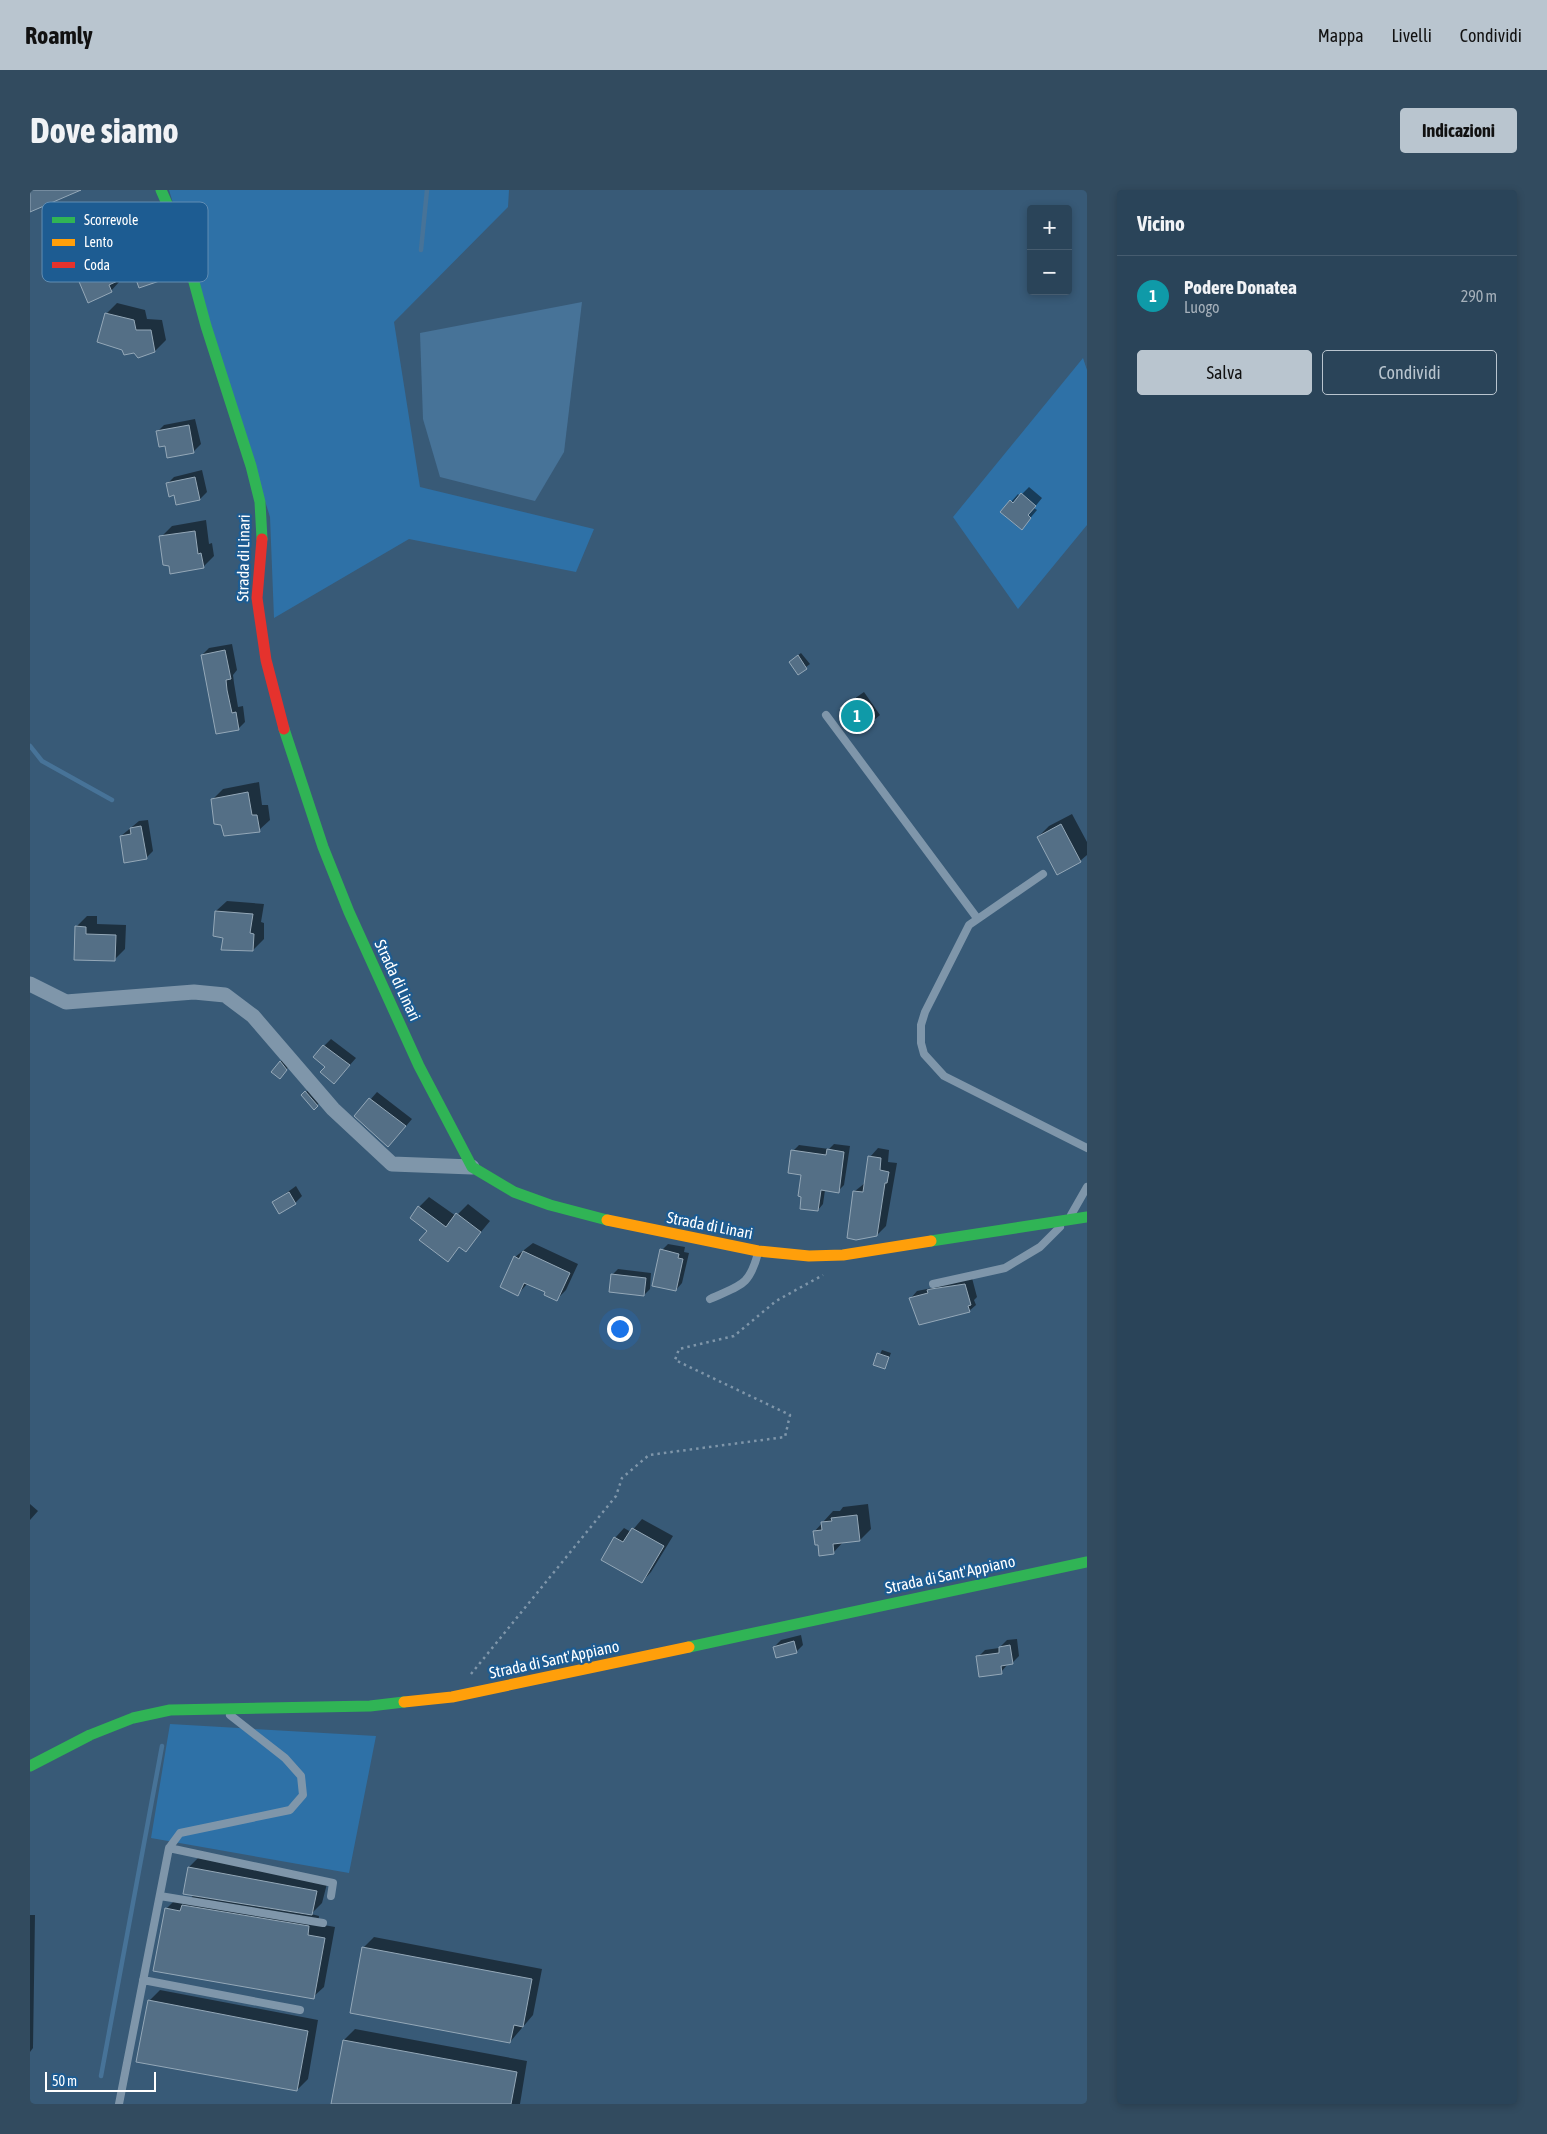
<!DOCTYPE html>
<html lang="it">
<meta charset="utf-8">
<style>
:root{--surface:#2a4459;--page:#324b5f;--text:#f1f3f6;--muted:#a5b0ba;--line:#465c6f;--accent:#b9c5cf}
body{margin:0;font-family:"Asap Condensed",sans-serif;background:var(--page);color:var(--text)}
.controls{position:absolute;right:15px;top:15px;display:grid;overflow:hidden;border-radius:5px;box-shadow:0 2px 8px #0003}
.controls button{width:45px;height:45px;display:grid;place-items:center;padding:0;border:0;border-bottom:1px solid var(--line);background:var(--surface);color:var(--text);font:25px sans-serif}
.scale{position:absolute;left:15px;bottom:12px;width:111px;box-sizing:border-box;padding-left:5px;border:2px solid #fff;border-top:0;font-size:14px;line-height:18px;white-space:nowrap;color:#fff;-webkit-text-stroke:4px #1d5c92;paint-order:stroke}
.you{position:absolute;left:589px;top:1138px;width:18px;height:18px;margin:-12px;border:4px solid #fff;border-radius:50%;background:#1a73e8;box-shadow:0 0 0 8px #1a73e833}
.badge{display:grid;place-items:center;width:32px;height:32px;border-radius:50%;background:var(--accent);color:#fff;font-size:16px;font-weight:700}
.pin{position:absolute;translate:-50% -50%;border:2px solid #fff;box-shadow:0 1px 5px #0006}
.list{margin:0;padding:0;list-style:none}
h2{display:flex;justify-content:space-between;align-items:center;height:65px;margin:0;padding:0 20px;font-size:21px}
h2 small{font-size:16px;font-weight:400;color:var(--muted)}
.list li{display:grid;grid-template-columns:32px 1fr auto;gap:15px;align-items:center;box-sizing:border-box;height:80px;padding:0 20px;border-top:1px solid var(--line)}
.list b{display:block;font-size:19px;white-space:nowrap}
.list p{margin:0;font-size:16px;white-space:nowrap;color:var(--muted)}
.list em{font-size:16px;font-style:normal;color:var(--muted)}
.actions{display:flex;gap:10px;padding:15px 20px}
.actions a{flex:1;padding:11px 0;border:1px solid var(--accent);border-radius:5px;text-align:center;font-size:18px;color:var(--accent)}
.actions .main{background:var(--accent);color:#111}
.map{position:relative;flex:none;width:1057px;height:1914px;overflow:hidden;border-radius:5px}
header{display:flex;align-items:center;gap:30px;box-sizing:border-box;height:70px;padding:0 25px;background:var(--accent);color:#111}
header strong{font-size:24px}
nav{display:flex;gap:28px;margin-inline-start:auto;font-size:18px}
.intro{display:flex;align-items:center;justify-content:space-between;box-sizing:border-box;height:120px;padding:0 30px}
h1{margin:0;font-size:35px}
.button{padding:12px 22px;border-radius:5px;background:var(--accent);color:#111;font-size:18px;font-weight:700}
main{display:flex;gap:30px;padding:0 30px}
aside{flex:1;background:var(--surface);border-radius:5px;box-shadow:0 2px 8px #0003}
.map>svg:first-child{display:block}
.green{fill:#2e71a7}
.water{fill:#477398}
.shadow{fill:#0007}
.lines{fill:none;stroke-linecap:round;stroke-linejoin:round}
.stream{stroke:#477398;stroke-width:4.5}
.building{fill:#546f86;stroke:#94a8b8}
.path{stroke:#7f96aa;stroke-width:2.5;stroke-dasharray:2.5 4;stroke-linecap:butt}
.lane{stroke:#7f96aa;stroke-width:8}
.street{stroke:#7f96aa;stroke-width:15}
.fast{stroke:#30b455;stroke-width:11}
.slow{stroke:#ff9f0a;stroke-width:11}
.jam{stroke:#e5322d;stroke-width:11}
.labels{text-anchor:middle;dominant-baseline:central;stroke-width:4.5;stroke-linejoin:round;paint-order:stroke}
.street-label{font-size:16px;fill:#fff;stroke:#1d5c92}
.key{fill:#1d5c92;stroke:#618db3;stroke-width:1}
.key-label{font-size:14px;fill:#fff}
</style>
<header>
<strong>Roamly</strong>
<nav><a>Mappa</a><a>Livelli</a><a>Condividi</a></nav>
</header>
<div class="intro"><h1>Dove siamo</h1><a class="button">Indicazioni</a></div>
<main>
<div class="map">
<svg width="1057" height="1914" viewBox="0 0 1057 1914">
<rect width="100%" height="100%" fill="#385a77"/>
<path class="green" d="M139,0H479L478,17L364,132L390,297L564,339L546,382L379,349L244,428L240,327Z
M1053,168L1057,180V335L988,419L923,327Z
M140,1534L346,1546L319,1683L121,1648Z"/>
<path class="water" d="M552,112L534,262L505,311L410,287L393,229L390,143Z"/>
<path class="shadow" d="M99,60L106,75L90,89V91L80,102L46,83L57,72L79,62L81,68Z
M87,113L115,120L117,129L132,130L136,150L125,161L76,124Z
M165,229L171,254L164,261L136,254L127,242L134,235Z
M172,280L177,302L170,309L144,304L137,294L144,287Z
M999,297L1012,308L1004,318L1007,320L992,338L972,322L988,304L990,306Z
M176,330L179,354L182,353L184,366L173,377L131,347L142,336Z
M202,454L207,480L203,485L204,493L208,517L213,516L215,532L208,539L172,465L179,458Z
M771,463L780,474L768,483L763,469Z
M834,502L850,525L829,543L811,518Z
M229,592L232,615H238L240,630L229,640L182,610L193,599Z
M1042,624L1057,652V665L1050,671L1008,647L1019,636Z
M118,630L123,661L116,668L91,646L109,631Z
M197,711L234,714L231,732L234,733V749L223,760L194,747L186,721Z
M57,726H67V734L96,735L95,759L84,770L46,737Z
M301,849L326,868L311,885L297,877L294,856Z
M253,869L259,876L252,885L250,872Z
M279,899L290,912L284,918L273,905Z
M347,902L382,929L365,949L326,926Z
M804,954L820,956L814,995L808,1001L795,1000L793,1014L788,1020L763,961L769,955L799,959Z
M848,958L859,960L858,972L867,973L856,1036L847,1045L825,1001L835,993L840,967Z
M266,996L272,1006L265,1013L244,1012Z
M399,1007L426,1026L438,1014L460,1031L436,1060L430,1056L418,1070L389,1017Z
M503,1053L548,1074L536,1100L527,1109L517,1101L498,1093L488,1104L485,1067Z
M638,1054L655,1057L654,1062L659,1063L652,1093L646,1100L632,1060Z
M588,1079L621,1083L620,1099L614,1105L582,1085Z
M942,1088L947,1107L944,1110L946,1115L939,1121L881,1108L887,1101L902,1098L905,1094Z
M852,1160L861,1163L855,1178L845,1174Z
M0,1314L8,1321L0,1330Z
M838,1314L841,1339L830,1350L814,1351L803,1363L789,1354L784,1342L803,1321H810L813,1317Z
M612,1329L643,1346L621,1382L612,1392L585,1348L594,1338L601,1342Z
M771,1445L773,1455L766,1462L744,1457L751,1450Z
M987,1449L989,1466L982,1473L978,1474L971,1482L948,1467L955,1460L969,1458L977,1450Z
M170,1666L298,1690L292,1713L281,1724L289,1726L288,1734L305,1737L294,1797L283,1807L136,1719L147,1708L158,1710L164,1705L159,1677Z
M0,1725H5L3,1858L0,1862Z
M344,1747L512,1779L503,1825L480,1852L333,1758Z
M130,1800L288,1830L278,1889L267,1900L119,1811Z
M325,1839L497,1871L490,1914H302L314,1850Z"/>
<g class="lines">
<path class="stream" d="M391,60L397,0
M0,556L12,571L82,610
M71,1886L132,1556"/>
</g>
<path class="building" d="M0,0H51L0,22Z
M137,68L144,86L109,98L103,81Z
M88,70L96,87L79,95L82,102L58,113L45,82L68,72L70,78Z
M75,123L104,130L106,140H121L125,162L108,168L104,163L94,165L92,160L67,152Z
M159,235L164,263L137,268L135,256L129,257L126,241Z
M165,287L170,310L146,315L144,305L139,307L136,293Z
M991,303L1006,316L998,325L1001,328L992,340L970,322L980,310L983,313Z
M165,341L168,364L171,363L174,378L140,384L139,376L133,375L129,346Z
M195,460L201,489L196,490L197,500L202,523L206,522L209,540L186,544L171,465Z
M768,465L777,479L768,485L759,472Z
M826,508L844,533L829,544L810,518Z
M218,602L222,625H227L230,642L194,646L191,635L184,634L181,609Z
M1031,634L1051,672L1027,685L1007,647Z
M111,636L117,669L94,673L90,646L101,644L100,638Z
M185,721L223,724L220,743L224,744L223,761L191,760L193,748L183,746Z
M45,736L56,737V744L86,745L85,771L44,770Z
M293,855L320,875L304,894L290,882L295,877L283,867Z
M250,871L257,880L250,889L241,882Z
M275,901L288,916L284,920L271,905Z
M339,908L376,936L358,957L324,926Z
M797,959L814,962L809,1003L791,1000L788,1021L770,1019L771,1007L768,1006L771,985L758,983L761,960L796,965Z
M838,966L851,968L850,980L859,982L857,993H855L847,1046L826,1050L817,1048L823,1001L833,1002Z
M259,1002L266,1014L249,1024L242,1012Z
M388,1016L416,1037L426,1023L451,1042L436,1062L429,1057L418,1072L389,1050L397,1041L380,1028Z
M630,1059L649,1064L648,1068L653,1069L646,1101L622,1096Z
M493,1061L540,1083L527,1111L514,1105L515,1102L494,1093L488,1106L470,1097L484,1066L489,1069Z
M581,1084L616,1088L614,1106L579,1102Z
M935,1094L941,1115L938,1116L940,1122L889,1135L879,1108L898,1103L897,1100L901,1099Z
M847,1163L859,1167L855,1179L843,1175Z
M827,1325L830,1351L803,1354L804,1364L789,1366L788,1355H785L783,1341L792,1340L791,1332L802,1331L801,1328Z
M602,1338L634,1356L612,1393L571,1370L584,1347L593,1352Z
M764,1451L767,1463L746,1468L743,1457Z
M980,1455L983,1474L971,1476L972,1484L949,1487L946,1466L969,1463V1457Z
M158,1677L287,1701L282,1725L153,1704Z
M152,1715L279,1736L278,1745L295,1748L284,1809L123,1781L135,1718L150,1721Z
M332,1757L502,1789L493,1837L484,1835L480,1853L320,1823Z
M118,1810L278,1841L267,1901L106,1872Z
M313,1850L487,1882L481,1914H301Z"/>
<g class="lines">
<path class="path" d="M441,1484L586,1306L592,1288L619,1265L755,1247L760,1225L645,1170L649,1159L704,1146L746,1111L793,1085"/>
<path class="lane" d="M796,525L947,728
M1013,684L939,735L895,822L891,835V853L894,864L914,886L1057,958
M1041,1025L1057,997
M903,1094L975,1078L1010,1057L1030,1037
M680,1109C710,1095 719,1097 728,1063
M139,1658L303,1693L301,1706
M130,1706L293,1733
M113,1790L270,1820
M89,1914L139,1658L150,1643L260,1620L273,1605L271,1586L255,1568L200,1525"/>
<path class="street" d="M0,794L36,812L164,802L195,805L223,826L303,919L362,974L442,977"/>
<path class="fast" d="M131,0L152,48L176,136L221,276L230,312L232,349
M254,539L293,657L319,722L389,876L442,977L484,1002L520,1015L577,1030
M901,1051L1057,1027
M659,1457L1057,1372
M0,1576L60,1545L103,1528L140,1520L340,1516L374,1512"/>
<path class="slow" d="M577,1030L728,1061L779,1066L813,1065L901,1051
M374,1512L422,1507L659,1457"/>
<path class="jam" d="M232,349L227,408L236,470L254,539"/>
</g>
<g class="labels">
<g class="street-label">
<text transform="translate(213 368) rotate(-89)">Strada di Linari</text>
<text transform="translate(368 790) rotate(65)">Strada di Linari</text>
<text transform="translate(680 1035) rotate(11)">Strada di Linari</text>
<text transform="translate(920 1384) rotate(-12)">Strada di Sant'Appiano</text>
<text transform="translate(524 1469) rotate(-12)">Strada di Sant'Appiano</text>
</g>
</g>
<rect x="12" y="12" width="166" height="80" rx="8" class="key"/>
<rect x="22" y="27" width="23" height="6" fill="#30b455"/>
<rect x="22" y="49" width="23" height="7" fill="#ff9f0a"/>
<rect x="22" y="72" width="23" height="6" fill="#e5322d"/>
<g class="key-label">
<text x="54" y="35">Scorrevole</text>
<text x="54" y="57">Lento</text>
<text x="54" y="80">Coda</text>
</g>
</svg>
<div class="controls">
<button>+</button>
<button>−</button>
</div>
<div class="scale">50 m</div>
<div class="you"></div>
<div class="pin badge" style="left:827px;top:526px;background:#0f9aa8">1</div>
</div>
<aside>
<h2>Vicino<small></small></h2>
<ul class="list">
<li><span class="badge" style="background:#0f9aa8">1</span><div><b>Podere Donatea</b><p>Luogo</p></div><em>290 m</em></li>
</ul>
<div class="actions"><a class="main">Salva</a><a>Condividi</a></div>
</aside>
</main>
